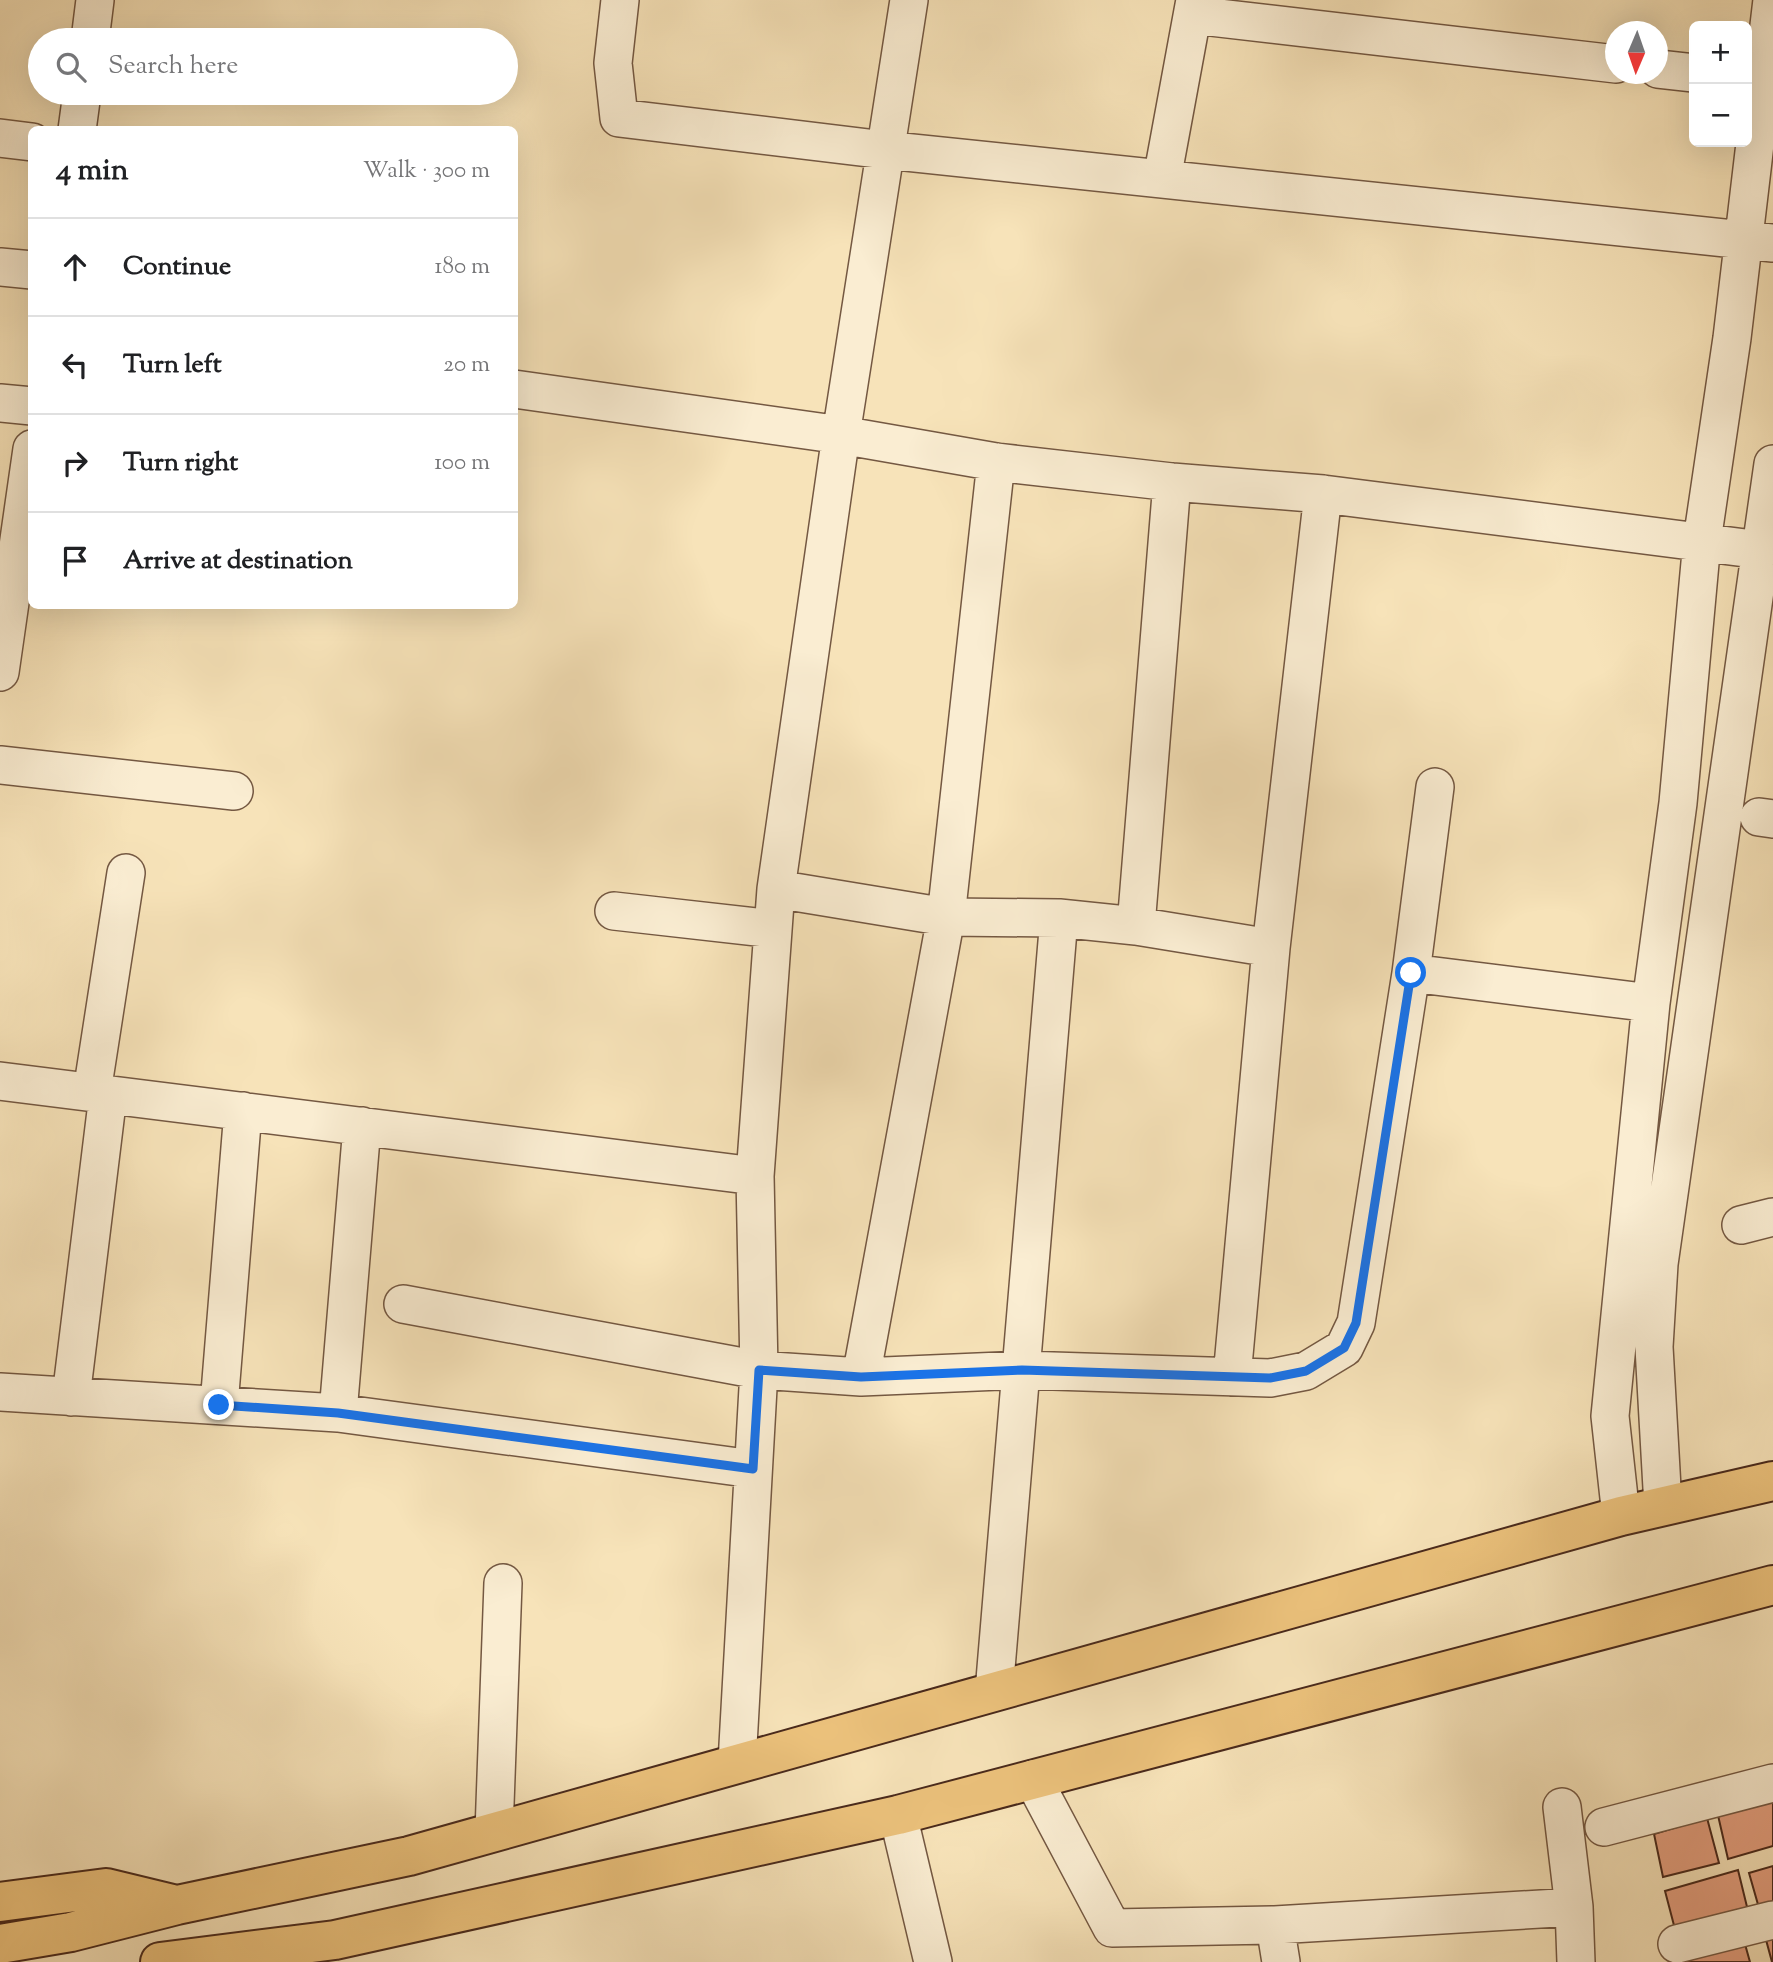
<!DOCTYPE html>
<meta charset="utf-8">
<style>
:root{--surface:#fff;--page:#f6f6f6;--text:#202124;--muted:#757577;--line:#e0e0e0}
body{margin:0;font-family:"Sorts Mill Goudy",serif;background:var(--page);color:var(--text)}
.controls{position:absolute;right:21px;top:21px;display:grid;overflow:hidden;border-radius:10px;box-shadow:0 7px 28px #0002}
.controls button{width:63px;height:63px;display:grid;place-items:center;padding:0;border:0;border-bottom:2px solid var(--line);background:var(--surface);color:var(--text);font:35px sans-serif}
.compass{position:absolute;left:1605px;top:21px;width:63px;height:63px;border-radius:50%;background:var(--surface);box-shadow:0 7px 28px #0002;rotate:182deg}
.stop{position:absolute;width:21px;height:21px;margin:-16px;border:5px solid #1a73e8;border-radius:50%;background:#fff}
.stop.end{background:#1a73e8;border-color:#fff;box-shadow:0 2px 7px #0008}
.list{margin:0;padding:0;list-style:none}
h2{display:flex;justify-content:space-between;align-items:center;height:91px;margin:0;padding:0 28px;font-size:30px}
h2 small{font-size:23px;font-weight:400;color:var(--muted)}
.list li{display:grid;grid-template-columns:46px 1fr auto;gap:21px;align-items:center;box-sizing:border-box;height:98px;padding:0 28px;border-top:2px solid var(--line)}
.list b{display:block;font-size:26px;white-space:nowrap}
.list em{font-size:23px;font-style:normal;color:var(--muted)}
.icon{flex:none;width:38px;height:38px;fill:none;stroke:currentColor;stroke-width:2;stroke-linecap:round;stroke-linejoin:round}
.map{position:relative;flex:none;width:1773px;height:1962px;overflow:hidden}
.search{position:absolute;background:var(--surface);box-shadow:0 7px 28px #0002;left:28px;top:28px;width:490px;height:77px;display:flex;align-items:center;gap:18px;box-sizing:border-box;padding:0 24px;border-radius:38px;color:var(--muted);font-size:26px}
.panel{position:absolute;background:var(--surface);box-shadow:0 7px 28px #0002;left:28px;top:126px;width:490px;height:483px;border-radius:10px}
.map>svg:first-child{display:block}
.building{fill:#e49f7f;stroke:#49291b;stroke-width:2}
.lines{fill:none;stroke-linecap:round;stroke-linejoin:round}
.minor-casing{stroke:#745842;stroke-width:40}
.major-casing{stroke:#49291b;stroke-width:42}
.minor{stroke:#faedd2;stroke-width:37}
.major{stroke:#ecc27c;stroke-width:38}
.route{stroke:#1a73e8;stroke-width:9}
</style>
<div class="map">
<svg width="1773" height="1962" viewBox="0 0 1773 1962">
<rect width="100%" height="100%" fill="#f7e3b9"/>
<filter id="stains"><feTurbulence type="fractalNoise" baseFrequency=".00286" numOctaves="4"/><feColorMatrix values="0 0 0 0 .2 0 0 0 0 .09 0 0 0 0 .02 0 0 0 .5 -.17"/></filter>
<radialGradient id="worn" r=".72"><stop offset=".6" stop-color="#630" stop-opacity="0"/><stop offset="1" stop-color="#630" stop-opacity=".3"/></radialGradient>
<path class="building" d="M1773,1798V1846L1728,1859L1717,1811Z
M1707,1818L1719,1863L1663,1877L1654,1834Z
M1773,1866V1912L1761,1915L1749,1873Z
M1738,1870L1749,1915L1676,1933L1665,1891Z
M1773,1933V1962H1772L1765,1936Z
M1743,1937L1750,1962H1672L1671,1958Z"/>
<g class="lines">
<defs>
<path id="minor" d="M620,0L613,63L619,118L885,150L1773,243
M1193,15L1616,64
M90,40L95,0
M1658,69L1694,73
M77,130L82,93
M0,138L32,142
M1162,179L1195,0
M0,267L32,270
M514,389L841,435L996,462L1172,482L1323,494L1761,550
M0,403L32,406
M0,672L32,449
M0,765L234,791
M1759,817L1773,819
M776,889L946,917L1059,918L1136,926L1271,948
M614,911L773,929
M1136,926L1172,482
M1411,973L1651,1003
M0,1081L755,1176
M92,1092L126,873
M1741,1225L1773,1217
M403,1304L759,1370L861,1377L946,917L996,462
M861,1377L1022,1370L1270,1378L1306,1371L1344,1348L1356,1323L1411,973L1435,787
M1232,1377L1271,948L1323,494
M0,1392L338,1413L753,1469
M71,1397L108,1095
M219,1405L243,1111
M338,1413L362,1126
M1663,1506L1654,1347L1659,1264L1773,464
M1621,1516L1610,1416L1651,1003L1678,803L1702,541L1732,338L1772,0
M994,1692L1059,918
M737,1763L759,1370L755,1176L776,889L841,435L909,0
M1033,1779L1112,1928L1275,1925L1574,1907
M1562,1807L1574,1907L1576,1962
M898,1815L933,1962
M1604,1827L1773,1783
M494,1832L503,1583
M1275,1925L1281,1962
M1677,1944L1773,1920"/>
<path id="major" d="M0,1902L106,1888L172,1904
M0,1944L71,1932L177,1905L409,1856L1621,1516L1773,1481
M160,1962L335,1940L898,1815L1773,1585"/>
</defs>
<use href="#minor" class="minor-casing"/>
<use href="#major" class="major-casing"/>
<use href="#minor" class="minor"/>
<use href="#major" class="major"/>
</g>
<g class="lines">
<path class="route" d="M219,1405L338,1413L753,1469L759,1370L861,1377L1022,1370L1270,1378L1306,1371L1344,1348L1356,1323L1411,973"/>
</g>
<rect width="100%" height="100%" filter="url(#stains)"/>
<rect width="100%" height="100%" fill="url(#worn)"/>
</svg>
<div class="controls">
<button>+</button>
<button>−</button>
</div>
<svg class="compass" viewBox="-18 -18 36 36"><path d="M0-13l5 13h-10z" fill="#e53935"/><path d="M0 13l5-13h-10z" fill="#757577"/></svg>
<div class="stop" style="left:1411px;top:973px"></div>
<div class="stop end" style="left:219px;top:1405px"></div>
<div class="search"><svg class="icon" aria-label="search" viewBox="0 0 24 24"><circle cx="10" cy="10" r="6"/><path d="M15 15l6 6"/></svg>Search here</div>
<section class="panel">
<h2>4 min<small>Walk · 300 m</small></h2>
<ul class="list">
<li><svg class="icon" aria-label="ahead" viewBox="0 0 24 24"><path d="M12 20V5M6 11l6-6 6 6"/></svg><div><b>Continue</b></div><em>180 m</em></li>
<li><svg class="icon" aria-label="left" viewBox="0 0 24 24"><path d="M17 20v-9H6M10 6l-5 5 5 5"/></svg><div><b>Turn left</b></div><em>20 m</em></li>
<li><svg class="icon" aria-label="right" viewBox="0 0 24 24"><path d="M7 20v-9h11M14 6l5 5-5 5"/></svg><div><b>Turn right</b></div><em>100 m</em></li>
<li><svg class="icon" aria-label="arrive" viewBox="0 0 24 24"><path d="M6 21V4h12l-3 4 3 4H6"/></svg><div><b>Arrive at destination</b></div></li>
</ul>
</section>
</div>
